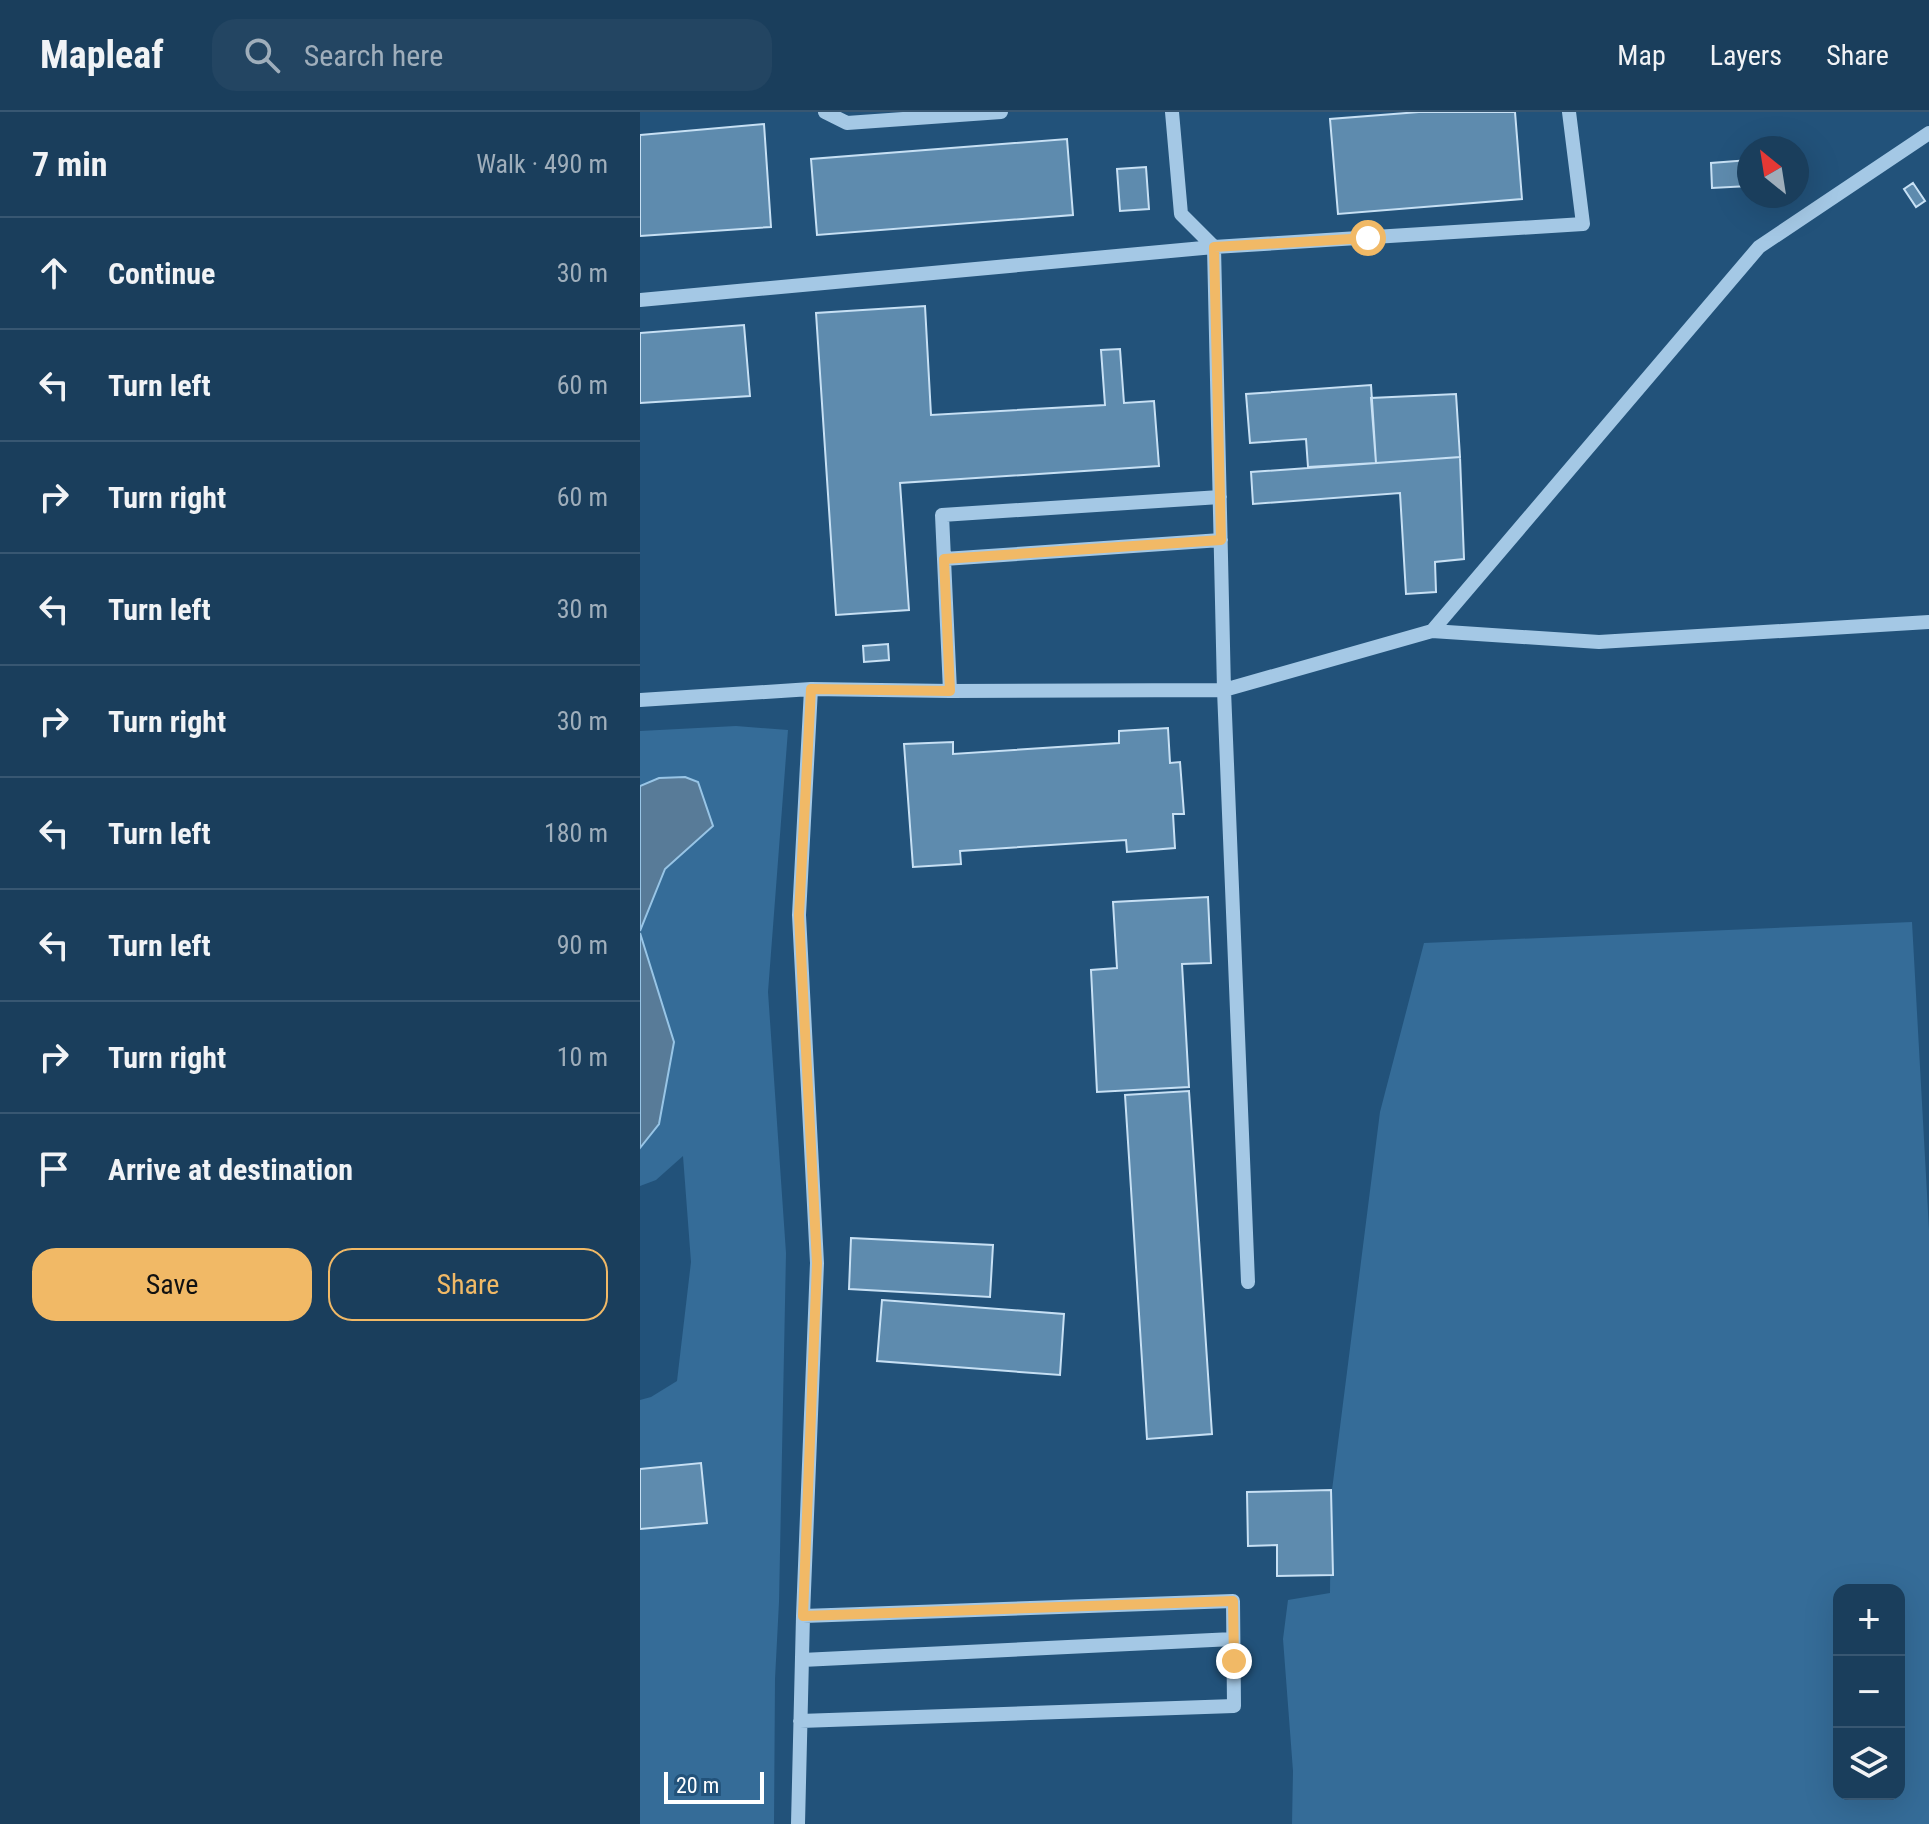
<!DOCTYPE html>
<meta charset="utf-8">
<style>
:root{--surface:#1a3e5c;--page:#234562;--text:#f1f3f6;--muted:#9faebb;--line:#385772;--accent:#f1b966}
body{margin:0;font-family:"Roboto Condensed",sans-serif;background:var(--page);color:var(--text)}
.controls{position:absolute;right:24px;bottom:24px;display:grid;overflow:hidden;border-radius:16px;box-shadow:0 8px 32px #0002}
.controls button{width:72px;height:72px;display:grid;place-items:center;padding:0;border:0;border-bottom:2px solid var(--line);background:var(--surface);color:var(--text);font:40px sans-serif}
.compass{position:absolute;left:1097px;top:24px;width:72px;height:72px;border-radius:50%;background:var(--surface);box-shadow:0 8px 32px #0002;rotate:330deg}
.scale{position:absolute;left:24px;bottom:20px;width:100px;box-sizing:border-box;padding-left:8px;border:4px solid #fff;border-top:0;font-size:22px;line-height:28px;white-space:nowrap;color:#fff;-webkit-text-stroke:6px #22527a;paint-order:stroke}
.stop{position:absolute;width:24px;height:24px;margin:-18px;border:6px solid #f1b966;border-radius:50%;background:#fff}
.stop.end{background:#f1b966;border-color:#fff;box-shadow:0 2px 8px #0008}
.list{margin:0;padding:0;list-style:none}
h2{display:flex;justify-content:space-between;align-items:center;height:104px;margin:0;padding:0 32px;font-size:34px}
h2 small{font-size:26px;font-weight:400;color:var(--muted)}
.list li{display:grid;grid-template-columns:52px 1fr auto;gap:24px;align-items:center;box-sizing:border-box;height:112px;padding:0 32px;border-top:2px solid var(--line)}
.list b{display:block;font-size:30px;white-space:nowrap}
.list em{font-size:26px;font-style:normal;color:var(--muted)}
.actions{display:flex;gap:16px;padding:24px 32px}
.actions a{flex:1;padding:18px 0;border:2px solid var(--accent);border-radius:24px;text-align:center;font-size:28px;color:var(--accent)}
.actions .main{background:var(--accent);color:#111}
.icon{flex:none;width:44px;height:44px;fill:none;stroke:currentColor;stroke-width:2;stroke-linecap:round;stroke-linejoin:round}
.map{position:relative;flex:none;width:1289px;height:1712px;overflow:hidden}
header{display:flex;align-items:center;gap:48px;box-sizing:border-box;height:112px;padding:0 40px;background:var(--surface);border-bottom:2px solid var(--line)}
header strong{font-size:38px}
nav{display:flex;gap:44px;margin-inline-start:auto;font-size:28px}
.search{width:560px;height:72px;background:var(--page);display:flex;align-items:center;gap:20px;box-sizing:border-box;padding:0 28px;border-radius:24px;color:var(--muted);font-size:30px}
main{display:flex}
aside{flex:1;background:var(--surface)}
.map>svg:first-child{display:block}
.green{fill:#356c98;fill-rule:evenodd}
.water{fill:#587b98;stroke:#98c5e6;stroke-width:2}
.building{fill:#5e8bae;stroke:#c7e0f4;stroke-width:2}
.lines{fill:none;stroke-linecap:round;stroke-linejoin:round}
.minor{stroke:#a4c8e5;stroke-width:14}
.route{stroke:#f1b966;stroke-width:10}
</style>
<header>
<strong>Mapleaf</strong>
<div class="search"><svg class="icon" aria-label="search" viewBox="0 0 24 24"><circle cx="10" cy="10" r="6"/><path d="M15 15l6 6"/></svg>Search here</div>
<nav><a>Map</a><a>Layers</a><a>Share</a></nav>
</header>
<main>
<aside>
<h2>7 min<small>Walk · 490 m</small></h2>
<ul class="list">
<li><svg class="icon" aria-label="ahead" viewBox="0 0 24 24"><path d="M12 20V5M6 11l6-6 6 6"/></svg><div><b>Continue</b></div><em>30 m</em></li>
<li><svg class="icon" aria-label="left" viewBox="0 0 24 24"><path d="M17 20v-9H6M10 6l-5 5 5 5"/></svg><div><b>Turn left</b></div><em>60 m</em></li>
<li><svg class="icon" aria-label="right" viewBox="0 0 24 24"><path d="M7 20v-9h11M14 6l5 5-5 5"/></svg><div><b>Turn right</b></div><em>60 m</em></li>
<li><svg class="icon" aria-label="left" viewBox="0 0 24 24"><path d="M17 20v-9H6M10 6l-5 5 5 5"/></svg><div><b>Turn left</b></div><em>30 m</em></li>
<li><svg class="icon" aria-label="right" viewBox="0 0 24 24"><path d="M7 20v-9h11M14 6l5 5-5 5"/></svg><div><b>Turn right</b></div><em>30 m</em></li>
<li><svg class="icon" aria-label="left" viewBox="0 0 24 24"><path d="M17 20v-9H6M10 6l-5 5 5 5"/></svg><div><b>Turn left</b></div><em>180 m</em></li>
<li><svg class="icon" aria-label="left" viewBox="0 0 24 24"><path d="M17 20v-9H6M10 6l-5 5 5 5"/></svg><div><b>Turn left</b></div><em>90 m</em></li>
<li><svg class="icon" aria-label="right" viewBox="0 0 24 24"><path d="M7 20v-9h11M14 6l5 5-5 5"/></svg><div><b>Turn right</b></div><em>10 m</em></li>
<li><svg class="icon" aria-label="arrive" viewBox="0 0 24 24"><path d="M6 21V4h12l-3 4 3 4H6"/></svg><div><b>Arrive at destination</b></div></li>
</ul>
<div class="actions"><a class="main">Save</a><a>Share</a></div>
</aside>
<div class="map">
<svg width="1289" height="1712" viewBox="0 0 1289 1712">
<rect width="100%" height="100%" fill="#22527a"/>
<path class="green" d="M96,614L148,618L128,880L146,1141L139,1490L135,1567L134,1712H0V1288L11,1285L37,1269L51,1150L43,1044L16,1068L0,1074V1036L19,1012L0,819L25,757L73,714L19,666L0,674V619Z
M1272,810L1289,1118V1712H652L653,1659L643,1527L648,1488L690,1481L691,1386L740,1000L784,831ZM1199,1478H1259V1682H1199Z"/>
<path class="water" d="M45,665L58,670L73,714L25,757L0,819V674L19,666Z
M0,821L34,930L19,1012L0,1036Z"/>
<path class="building" d="M779,0H875L882,87L698,102L690,7Z
M124,12L131,115L0,124V23Z
M427,27L433,103L177,123L171,47Z
M1109,48V74L1072,76L1071,51Z
M506,55L509,97L480,99L477,57Z
M1273,71L1285,89L1276,95L1264,77Z
M285,194L291,303L465,293L461,238L480,237L484,291L514,289L519,354L260,371L269,498L196,503L176,201Z
M104,213L110,284L0,291V221Z
M731,273L736,351L668,355L666,327L610,331L606,282Z
M816,282L820,345L736,351L731,286Z
M820,345L824,447L795,450L796,480L766,482L760,381L613,392L611,360Z
M248,532L249,548L224,550L223,534Z
M528,616L530,651L540,650L544,702H533L535,736L487,740L486,728L320,739L321,752L273,755L264,632L313,630V642L479,631V619Z
M568,785L571,851L542,852L549,975L457,980L451,858L477,856L473,790Z
M549,979L572,1322L507,1327L485,983Z
M211,1126L353,1133L350,1185L209,1177Z
M242,1188L424,1202L420,1263L237,1249Z
M61,1351L67,1411L0,1417V1357Z
M691,1378L693,1463L637,1464V1433L608,1434L607,1380Z"/>
<g class="lines">
<path class="minor" d="M185,0L207,11L361,0
M0,188L574,135L541,102L532,0
M304,447L581,428
M792,519L959,530L1289,510
M171,577L310,579L584,578L792,519L1119,135L1289,21
M310,579L302,403L580,385
M0,588L171,577L159,803L177,1151L163,1504L158,1712
M608,1170L584,578L574,135L943,112L929,0
M162,1548L593,1527
M160,1609L594,1594L593,1489L163,1504"/>
</g>
<g class="lines">
<path class="route" d="M594,1549L593,1489L163,1504L177,1151L159,803L171,577L310,579L304,447L581,428L574,135L728,126"/>
</g>
</svg>
<div class="controls">
<button>+</button>
<button>−</button>
<button><svg class="icon" aria-label="layers" viewBox="0 0 24 24"><path d="M12 4l9 5-9 5-9-5zM3 14l9 5 9-5"/></svg></button>
</div>
<svg class="compass" viewBox="-18 -18 36 36"><path d="M0-13l5 13h-10z" fill="#e53935"/><path d="M0 13l5-13h-10z" fill="#9faebb"/></svg>
<div class="scale">20 m</div>
<div class="stop" style="left:728px;top:126px"></div>
<div class="stop end" style="left:594px;top:1549px"></div>
</div>
</main>
